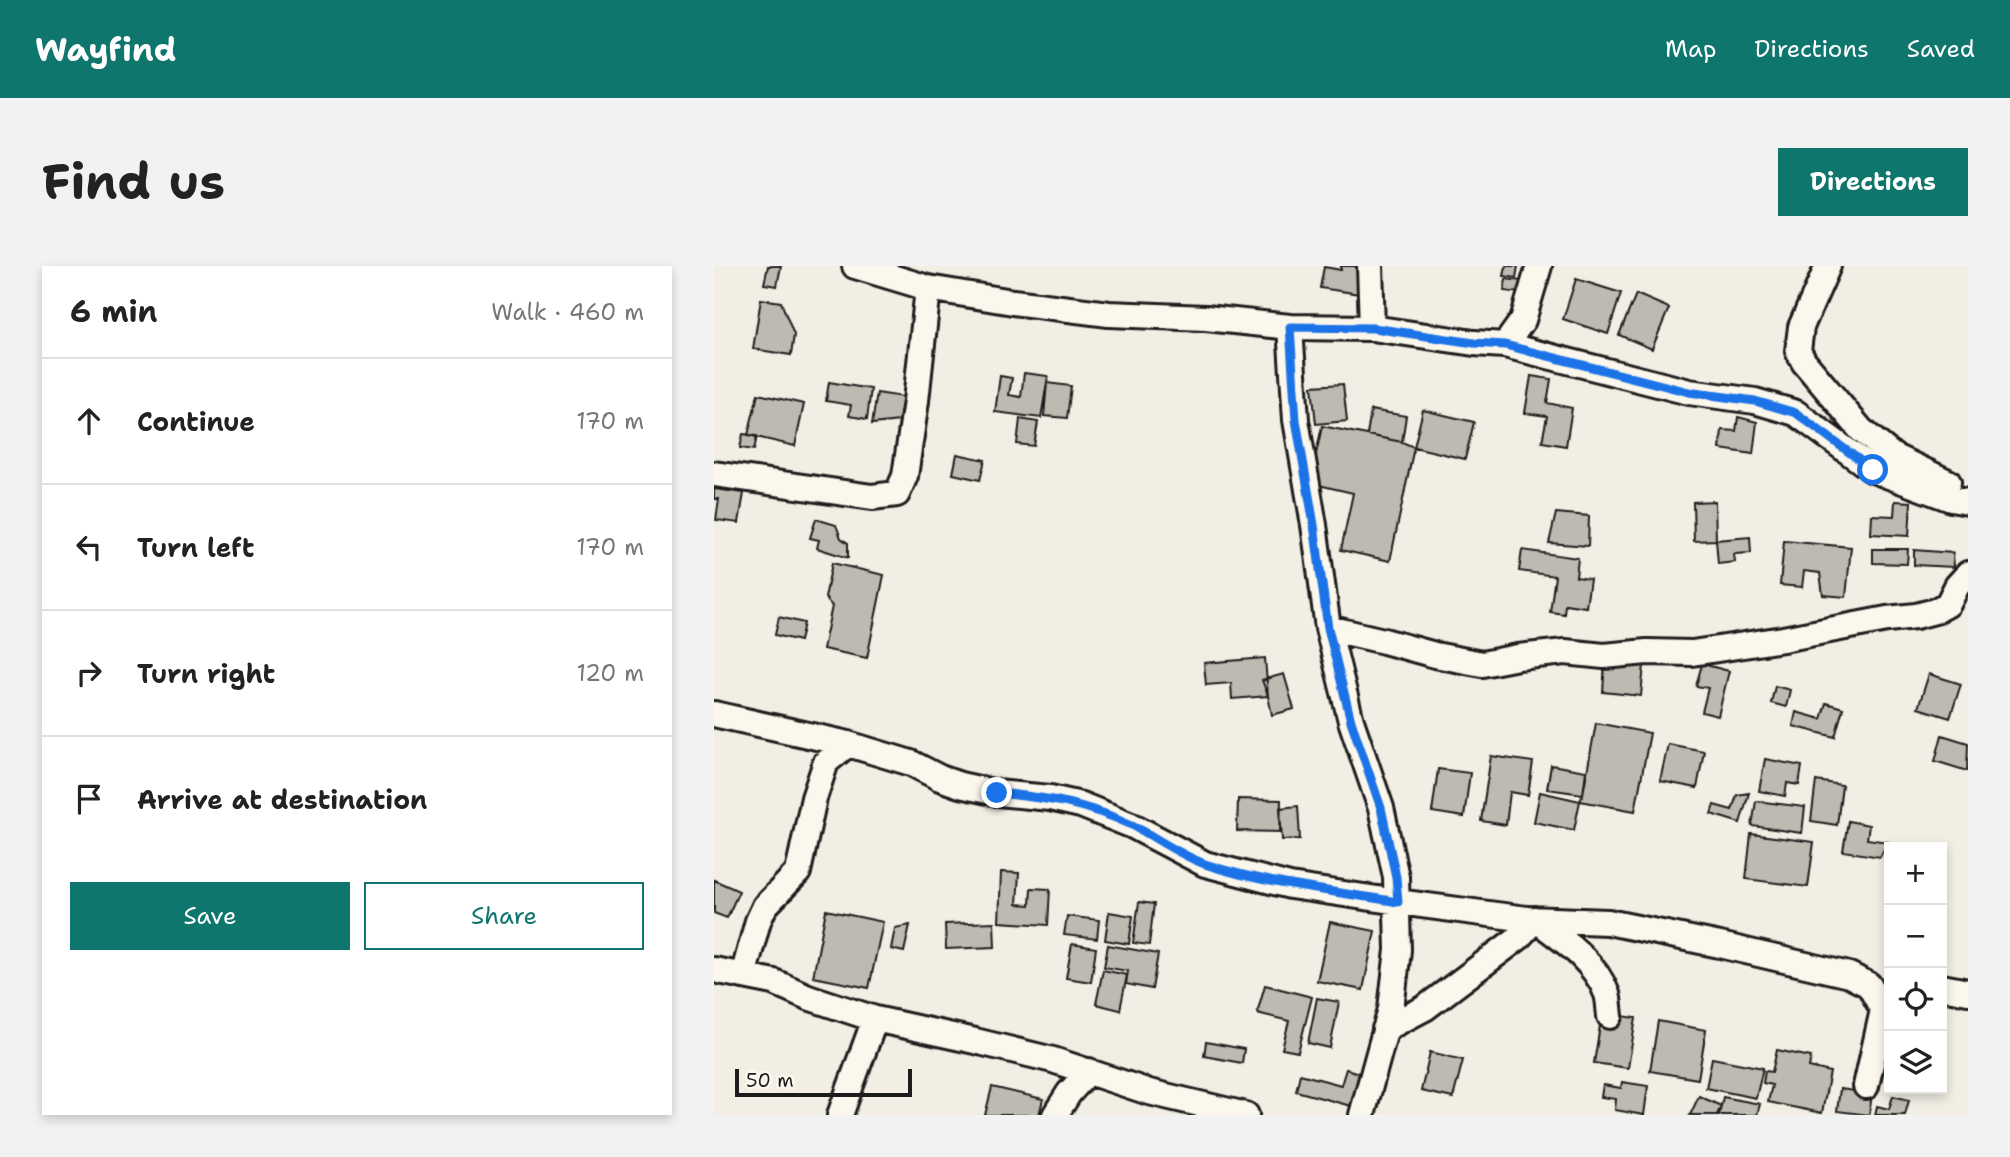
<!DOCTYPE html>
<meta charset="utf-8">
<style>
:root{--surface:#fff;--page:#f2f2f2;--text:#222;--muted:#767676;--line:#e0e0e0;--accent:#0f766e}
body{margin:0;font-family:"Shantell Sans",sans-serif;background:var(--page);color:var(--text)}
.controls{position:absolute;right:21px;bottom:21px;display:grid;overflow:hidden;border-radius:0px;box-shadow:0 4px 10px #0003}
.controls button{width:63px;height:63px;display:grid;place-items:center;padding:0;border:0;border-bottom:2px solid var(--line);background:var(--surface);color:var(--text);font:35px sans-serif}
.scale{position:absolute;left:21px;bottom:18px;width:177px;box-sizing:border-box;padding-left:7px;border:4px solid #1c1c1c;border-top:0;font-size:19px;line-height:24px;white-space:nowrap;color:#1c1c1c;-webkit-text-stroke:5px #fbf7ec;paint-order:stroke}
.stop{position:absolute;width:21px;height:21px;margin:-16px;border:5px solid #1a73e8;border-radius:50%;background:#fff}
.stop.end{background:#1a73e8;border-color:#fff;box-shadow:0 2px 7px #0008}
.list{margin:0;padding:0;list-style:none}
h2{display:flex;justify-content:space-between;align-items:center;height:91px;margin:0;padding:0 28px;font-size:30px}
h2 small{font-size:23px;font-weight:400;color:var(--muted)}
.list li{display:grid;grid-template-columns:46px 1fr auto;gap:21px;align-items:center;box-sizing:border-box;height:126px;padding:0 28px;border-top:2px solid var(--line)}
.list b{display:block;font-size:26px;white-space:nowrap}
.list em{font-size:23px;font-style:normal;color:var(--muted)}
.actions{display:flex;gap:14px;padding:21px 28px}
.actions a{flex:1;padding:16px 0;border:2px solid var(--accent);border-radius:0px;text-align:center;font-size:24px;color:var(--accent)}
.actions .main{background:var(--accent);color:#fff}
.icon{flex:none;width:38px;height:38px;fill:none;stroke:currentColor;stroke-width:2;stroke-linecap:round;stroke-linejoin:round}
.map{position:relative;flex:none;width:1254px;height:849px;overflow:hidden;border-radius:0px}
header{display:flex;align-items:center;gap:42px;box-sizing:border-box;height:98px;padding:0 35px;background:var(--accent);color:#fff}
header strong{font-size:33px}
nav{display:flex;gap:38px;margin-inline-start:auto;font-size:24px}
.intro{display:flex;align-items:center;justify-content:space-between;box-sizing:border-box;height:168px;padding:0 42px}
h1{margin:0;font-size:49px}
.button{padding:18px 32px;border-radius:0px;background:var(--accent);color:#fff;font-size:24px;font-weight:700}
main{display:flex;gap:42px;padding:0 42px}
aside{flex:1;background:var(--surface);border-radius:0px;box-shadow:0 4px 10px #0003}
.map>svg:first-child{display:block}
.building{fill:#bdbab1;stroke:#1c1c1c;stroke-width:2}
.lines{fill:none;stroke-linecap:round;stroke-linejoin:round}
.minor-casing{stroke:#1c1c1c;stroke-width:30}
.minor{stroke:#fbf7ec;stroke-width:24}
.route{stroke:#1a73e8;stroke-width:9}
</style>
<header>
<strong>Wayfind</strong>
<nav><a>Map</a><a>Directions</a><a>Saved</a></nav>
</header>
<div class="intro"><h1>Find us</h1><a class="button">Directions</a></div>
<main>
<aside>
<h2>6 min<small>Walk · 460 m</small></h2>
<ul class="list">
<li><svg class="icon" aria-label="ahead" viewBox="0 0 24 24"><path d="M12 20V5M6 11l6-6 6 6"/></svg><div><b>Continue</b></div><em>170 m</em></li>
<li><svg class="icon" aria-label="left" viewBox="0 0 24 24"><path d="M17 20v-9H6M10 6l-5 5 5 5"/></svg><div><b>Turn left</b></div><em>170 m</em></li>
<li><svg class="icon" aria-label="right" viewBox="0 0 24 24"><path d="M7 20v-9h11M14 6l5 5-5 5"/></svg><div><b>Turn right</b></div><em>120 m</em></li>
<li><svg class="icon" aria-label="arrive" viewBox="0 0 24 24"><path d="M6 21V4h12l-3 4 3 4H6"/></svg><div><b>Arrive at destination</b></div></li>
</ul>
<div class="actions"><a class="main">Save</a><a>Share</a></div>
</aside>
<div class="map">
<svg width="1254" height="849" viewBox="0 0 1254 849">
<rect width="100%" height="100%" fill="#f2eee4"/>
<filter id="ink" filterUnits="userSpaceOnUse"><feTurbulence type="fractalNoise" baseFrequency=".0143" numOctaves="2"/><feDisplacementMap in="SourceGraphic" scale="14" xChannelSelector="R" yChannelSelector="G"/><feConvolveMatrix kernelMatrix="1 2 1 2 8 2 1 2 1" color-interpolation-filters="sRGB"/></filter>
<g filter="url(#ink)">
<path class="building" d="M54,0H67L63,20L50,18Z
M627,0H650L646,28L606,22L610,1L627,4Z
M792,0H804L802,12L790,10Z
M792,13L815,16L813,28L790,25Z
M862,13L907,27L894,68L849,53Z
M922,28L955,42L938,83L905,69Z
M47,33L67,36L80,69L77,89L39,83Z
M310,107L334,110L327,152L281,146L286,110L298,112L295,129L307,131Z
M817,110L837,113L833,137L858,142L852,180L828,176L833,150L811,147Z
M115,116L157,123L153,153L135,150L137,139L112,135Z
M333,117L357,120L353,152L330,150Z
M629,118L633,155L602,158L598,120Z
M163,127L189,131L185,155L158,158Z
M44,128L90,138L81,180L34,169Z
M657,144L692,150L688,176L653,169Z
M709,144L760,156L751,193L700,181Z
M1024,151L1043,156L1039,188L1006,183L1008,164L1022,165Z
M306,153L324,156L320,180L303,178Z
M608,160L688,176L700,181L676,295L627,284L639,227L596,217Z
M29,168L43,170L40,184L26,182Z
M243,188L271,194L266,214L239,208Z
M0,223L30,227L25,257L2,254L5,233H0Z
M1001,235L1002,274L980,275L979,236Z
M1181,235L1197,236L1195,270L1157,268L1158,249L1180,250Z
M842,247L875,250L874,280L835,277Z
M102,253L122,259L127,272L134,277V292L103,282L105,274L96,272Z
M1036,271L1037,287L1020,288L1021,296L1004,298L1002,274Z
M1070,275L1137,281L1132,331L1109,329L1106,307L1090,305L1088,321L1066,319Z
M1159,283H1194L1193,298L1159,297Z
M808,284L864,292L862,311L876,313L872,341L851,338L850,348L836,346L841,310L805,305Z
M1200,284L1239,287L1240,301L1200,299Z
M118,297L170,309L153,392L109,383L118,340L111,332Z
M65,351L90,357L86,375L61,369Z
M551,392L554,430L518,433L517,417L492,419L490,397Z
M891,395L930,399L927,430L889,426Z
M988,398L1015,405L1004,450L988,446L994,422L982,420Z
M570,408L580,443L558,449L554,430L548,414Z
M1215,408L1247,418L1236,452L1204,442Z
M1061,420L1076,424L1072,441L1057,437Z
M1112,437L1129,442L1121,471L1079,460L1082,446L1107,453Z
M882,457L936,467L921,545L866,535L869,528Z
M1228,469L1254,477L1253,505L1221,495Z
M954,478L990,485L983,522L946,515Z
M777,490L819,496L814,529L796,526L792,559L767,555Z
M1051,493L1088,500L1085,519L1073,517L1071,530L1045,525Z
M837,499L872,505L869,528L833,523Z
M724,503L756,507L750,551L718,546Z
M1102,515L1128,519L1123,559L1097,555Z
M826,526L866,535L860,564L820,556Z
M1035,527L1026,557L997,548L1000,539L1018,544L1023,529Z
M524,533L567,534L566,566L523,565Z
M1042,535L1091,541L1088,567L1038,560Z
M584,540L586,573L568,574L566,542Z
M1134,555L1155,559L1153,573L1174,576L1166,591L1129,585Z
M1037,568L1100,576L1094,621L1032,613Z
M287,606L305,607L303,638L316,639L317,622L336,623L334,659L285,656Z
M0,614L25,625L13,652L0,647Z
M425,636L440,638L435,679L419,677Z
M112,644L169,656L155,722L99,711Z
M395,646L419,650L415,678L391,674Z
M353,650L385,654L383,673L350,669Z
M280,656L281,681L232,683L231,658Z
M616,656L661,665L649,724L603,715Z
M196,659L190,686L177,683L181,662Z
M358,678L382,682L377,716L352,712Z
M394,679L444,688L438,723L412,718L414,705L390,701Z
M389,704L413,709L406,744L382,738Z
M551,719L598,731L584,786L568,783L575,755L543,747Z
M603,732L625,736L616,782L594,777Z
M888,747L922,752L914,802L880,797Z
M944,755L992,764L984,813L936,805Z
M492,776L530,783L528,797L490,790Z
M1063,784L1097,791L1095,801L1116,806L1108,847L1054,836L1058,819L1049,817L1051,805L1058,806Z
M716,786L749,794L739,832L707,825Z
M998,792L1049,802L1042,832L992,822Z
M632,803L645,807L637,840L582,825L586,808L627,819Z
M908,816L934,820L930,849L901,844L902,833L887,831L889,819L907,822Z
M1142,819L1159,822L1155,849L1123,845L1126,823L1140,825Z
M278,821L329,833L325,849H271Z
M985,830L1007,840L1003,849H976Z
M1179,830L1195,834L1191,849H1161L1163,840L1175,843Z
M1009,831L1046,838L1043,849H1005Z"/>
<g class="lines">
<defs>
<path id="minor" d="M141,0L214,22L299,36L395,48L492,52L576,61L658,62L760,77L791,79L975,126L1041,135L1082,147L1159,204L1237,233L1254,236
M656,0L658,62
M1114,0L1087,61L1084,85L1090,96L1147,164L1179,190L1234,216
M576,61L582,154L600,259L614,362L637,455L667,542L682,611L684,684L677,743L648,849
M791,79L809,54L825,0
M0,208L158,231L183,228L191,210L202,135L214,22
M614,362L670,375L721,389L768,398L804,391L851,386L890,390L933,386L978,387L1069,373L1173,353L1202,350L1221,345L1234,338L1243,320L1254,308
M0,448L134,478L197,497L226,512L246,519L283,527L336,532L367,539L417,559L491,598L522,606L576,620L684,636L813,653L894,656L1006,679L1135,709L1155,719L1169,744L1152,820
M0,704L60,716L94,731L161,753L261,775L339,794L435,826L532,849
M29,710L44,655L51,640L84,606L100,532L112,496L134,478
M1228,721L1254,726
M671,763L711,742L804,672L821,653C848,673 881,695 893,728C895,734 895,743 896,750
M126,849L161,753
M341,849L355,827L375,805"/>
</defs>
<use href="#minor" class="minor-casing"/>
<use href="#minor" class="minor"/>
</g>
</g>
<g class="lines" filter="url(#ink)">
<path class="route" d="M283,527C334,532 370,537 418,559C443,572 467,590 494,599C555,619 620,625 684,636L682,611L667,542L637,455L614,362L600,259L582,154L576,61L659,62L760,77L791,79L975,126L1041,135L1082,147L1159,204"/>
</g>
</svg>
<div class="controls">
<button>+</button>
<button>−</button>
<button><svg class="icon" aria-label="locate" viewBox="0 0 24 24"><circle cx="12" cy="12" r="6"/><path d="M12 2v4M12 18v4M2 12h4M18 12h4"/></svg></button>
<button><svg class="icon" aria-label="layers" viewBox="0 0 24 24"><path d="M12 4l9 5-9 5-9-5zM3 14l9 5 9-5"/></svg></button>
</div>
<div class="scale">50 m</div>
<div class="stop" style="left:1159px;top:204px"></div>
<div class="stop end" style="left:283px;top:527px"></div>
</div>
</main>
